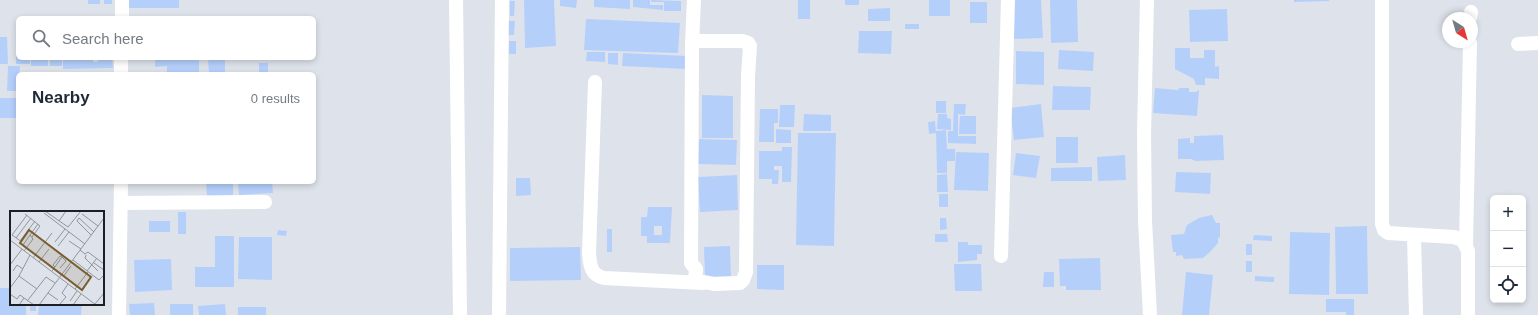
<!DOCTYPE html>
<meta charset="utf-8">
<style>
:root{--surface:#fff;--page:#f2f2f3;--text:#1f2937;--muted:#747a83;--line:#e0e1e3}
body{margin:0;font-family:Arial,sans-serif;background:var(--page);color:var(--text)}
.controls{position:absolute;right:12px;bottom:12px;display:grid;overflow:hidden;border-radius:6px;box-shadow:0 2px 6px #0003}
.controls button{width:36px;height:36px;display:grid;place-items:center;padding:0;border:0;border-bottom:1px solid var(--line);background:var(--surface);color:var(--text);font:20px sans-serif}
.compass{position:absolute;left:1442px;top:12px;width:36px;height:36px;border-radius:50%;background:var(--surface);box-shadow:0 2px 6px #0003;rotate:143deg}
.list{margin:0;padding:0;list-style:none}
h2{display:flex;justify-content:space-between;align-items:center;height:52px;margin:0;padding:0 16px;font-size:17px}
h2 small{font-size:13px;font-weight:400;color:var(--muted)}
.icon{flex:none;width:22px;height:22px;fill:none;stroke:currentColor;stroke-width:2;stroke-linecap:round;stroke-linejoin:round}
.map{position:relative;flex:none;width:1538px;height:315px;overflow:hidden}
.search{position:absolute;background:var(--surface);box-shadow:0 2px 6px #0003;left:16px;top:16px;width:300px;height:44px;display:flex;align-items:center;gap:10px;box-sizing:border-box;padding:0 14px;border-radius:6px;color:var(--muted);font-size:15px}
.panel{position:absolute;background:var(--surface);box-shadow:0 2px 6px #0003;left:16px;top:72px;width:300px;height:112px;border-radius:6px}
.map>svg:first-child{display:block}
.building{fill:#b5cffb;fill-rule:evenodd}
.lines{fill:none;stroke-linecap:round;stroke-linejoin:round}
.street{stroke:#fff;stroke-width:14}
.inset-road{fill:none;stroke:#91959b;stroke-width:1}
.view{fill:#7a5e31;fill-opacity:0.15;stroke:#7a5e31;stroke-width:2}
.inset-edge{fill:none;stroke:#1e1f22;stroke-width:2}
</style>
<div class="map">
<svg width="1538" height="315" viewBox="0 0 1538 315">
<rect width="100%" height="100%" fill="#dee3eb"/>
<path class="building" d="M88,0H100V4H88Z
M104,0H112V4H104Z
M127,0H179V8H127Z
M524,0H554L556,46L525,48Z
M560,0H577L576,8L560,6Z
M594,0H630V9L594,7Z
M633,0H650V5H663V10L633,7Z
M651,0L681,1V11H664V2H651Z
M798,0H810V19H798Z
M845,0H859V5H845Z
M929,0H950V16H929Z
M1012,0H1041L1043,38L1014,39Z
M1050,0H1077L1078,42L1051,43Z
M1294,0H1329V1L1294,2Z
M510,1H515L514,16H510Z
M970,2H987V23H970Z
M890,8V21H868V9Z
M1227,9L1228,41L1190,42L1189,10Z
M586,19L680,23L678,53L584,50Z
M509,21H515L514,35H508Z
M905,24H919V29H905Z
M16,31H18V58H30V64H16Z
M859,31H892L891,54L858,53Z
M0,37H7L8,64H0Z
M509,41H516V54H509Z
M1175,48H1190V58H1204V50H1215V67L1219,66V79L1205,78V85H1196L1194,79L1175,69Z
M1059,50L1094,52L1093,71L1058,69Z
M1016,51L1044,52V85L1016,84Z
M587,52H605V62L586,61Z
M608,53H618V65L608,64Z
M623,53L687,56V69L622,66Z
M31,58H48V66H31Z
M50,58H62V66H50Z
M63,58H77V60L93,58V62H98V58H112L113,68L63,69Z
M155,58H199V74H167V66L155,67Z
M208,58H225V74H209Z
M259,63H268V74H259Z
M8,66H20L18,91H7Z
M1053,86L1091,87L1090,110H1052Z
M1155,88L1178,90L1179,88H1189V92H1196L1199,90L1197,116L1153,113Z
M702,95L733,96V138H702Z
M0,98H18V118H0Z
M936,101H946V113H936Z
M954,104H966L965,115L958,114V136H976V144L948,143V131H953Z
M1041,104L1044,137L1014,140L1010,108Z
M780,105H795L794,127H779Z
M760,109H778V123H774V142H759Z
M804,114L831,115V131H803Z
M938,114H947V118L951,119V130L937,129Z
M960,116H976V134H959Z
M935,121L936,133L929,134L928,122Z
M776,129L791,130V143H776Z
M946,130L947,149H955V161H947V173H937L936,131Z
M798,133H836L834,246L796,245Z
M1223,135L1224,160L1196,161L1191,159H1178V139L1190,138V143H1194V136Z
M1056,137H1078V163H1056Z
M699,139L737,140L736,165L698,164Z
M782,147H792L791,182H782V166H774V170H779L778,184H772V179H759V151H782Z
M956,152L989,153L988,191L954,190Z
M1016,153L1040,156L1036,178L1013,175Z
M1125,155L1126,180L1098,181L1097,157Z
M1092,167V181H1051V168Z
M1176,172L1211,173L1210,194L1175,192Z
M947,174L948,192H937V175Z
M737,175L738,210L700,212L698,177Z
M516,178H530L531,195L516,196Z
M206,182H233V195L207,197Z
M238,182H272L273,193L239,195Z
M939,194H948V207H939Z
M648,207H672L670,243H647V236H641V217H647ZM654,226H662V235H654Z
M178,212H186V234H178Z
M1212,215L1216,223H1220V237L1218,238V243L1210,252L1203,258L1184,259L1182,255L1176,256V252H1173L1171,235L1184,234L1187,225L1199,218Z
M940,218H946L947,229L940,230Z
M149,221H170V232H149Z
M1367,226L1368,294H1336L1335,227Z
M607,229H612V252H607Z
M278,230L287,231L286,236L277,235Z
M1290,232L1330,233L1329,295L1289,294Z
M935,234H947L948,242H935Z
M1254,235L1272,236V241L1253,240Z
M215,236H234V287H195V267H215Z
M239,237H272V280L238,279Z
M958,242H968V245H982V254H977V260L958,262Z
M1246,244H1252V255H1246Z
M730,246L731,276L705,277L704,247Z
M580,247L581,280L510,281V248Z
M1100,258L1101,290H1066V286H1060L1059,259Z
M171,259L172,290L135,292L134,260Z
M1246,261H1252V272H1246Z
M954,264H981L982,291H955Z
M757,265H784V290L757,289Z
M1044,272H1054V287H1043Z
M1186,272L1213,275L1209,315H1182Z
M1255,276L1274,277V282L1255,281Z
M0,288H11V304H26V315H0Z
M1326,299H1354V315H1346V312H1326Z
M154,303L155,315H130L129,304Z
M30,304H36V311H30Z
M39,304H82L81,315H38Z
M170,304H193V315H170Z
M225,304L226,315H199L198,306Z
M238,307H266V315H238Z"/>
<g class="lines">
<path class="street" d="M456,0L460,315
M1147,0L1144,134L1145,221L1150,315
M1382,0V224L1384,230L1388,233L1454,237L1463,240L1468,251V315
M122,18V0
M1470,18L1471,12
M692,41H742L748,43L750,46L748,76L746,272L743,280L740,283L714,284L695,280L696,269L691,263L692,44L694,0
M1518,44L1538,43
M121,74V58
M595,82L589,253C590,266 591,275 604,278L703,283
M121,203L265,202
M1414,236L1416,315
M1466,246L1470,42
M1001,256L1008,0
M119,315L121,182
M499,315L502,0"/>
</g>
<g transform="translate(10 211)">
<rect width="94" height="94" fill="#dee3eb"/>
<path class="inset-road" d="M35,0L58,16L71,0M34,2L75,33M15,3L30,15L22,26M72,3L88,15M49,10L56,0M81,24L67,10L69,7L84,21M6,27L21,7M0,29L86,94M10,30L25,10M59,30L71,38M12,31L2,24L17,4M45,31L55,18M13,34L20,24M48,35L59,21M70,39L75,43L78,41L94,53M14,40L23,28L20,24L28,13M76,44L75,47L88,60M23,47L42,22M63,49L89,69L94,64M29,51L39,38M84,52L94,59M0,54L12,38M45,56L43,54L50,45L52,46M50,57L56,50L52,46M3,60L7,54L13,58M42,60L52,46M77,60L87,47M9,65L20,44M53,66L61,55M0,77L9,65L27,78M65,78L78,61M38,82L48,89M0,83L7,88L10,84L14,87M18,89L36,66L45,72M60,90L67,80M85,93L94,82M9,94L14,87L24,94M29,94L94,7M49,94L56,86L52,82L58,73M63,94L71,83"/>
<path class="view" d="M19,19L81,66L72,79L10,32Z"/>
<rect width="94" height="94" class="inset-edge"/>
</g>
</svg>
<div class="controls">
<button>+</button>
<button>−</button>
<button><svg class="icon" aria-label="locate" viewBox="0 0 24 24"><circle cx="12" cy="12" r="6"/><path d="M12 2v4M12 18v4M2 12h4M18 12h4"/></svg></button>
</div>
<svg class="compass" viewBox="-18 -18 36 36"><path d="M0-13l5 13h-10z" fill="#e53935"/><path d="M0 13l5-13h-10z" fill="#747a83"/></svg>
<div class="search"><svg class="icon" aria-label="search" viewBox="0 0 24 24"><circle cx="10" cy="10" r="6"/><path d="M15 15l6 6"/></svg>Search here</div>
<section class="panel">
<h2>Nearby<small>0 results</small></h2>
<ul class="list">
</ul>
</section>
</div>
